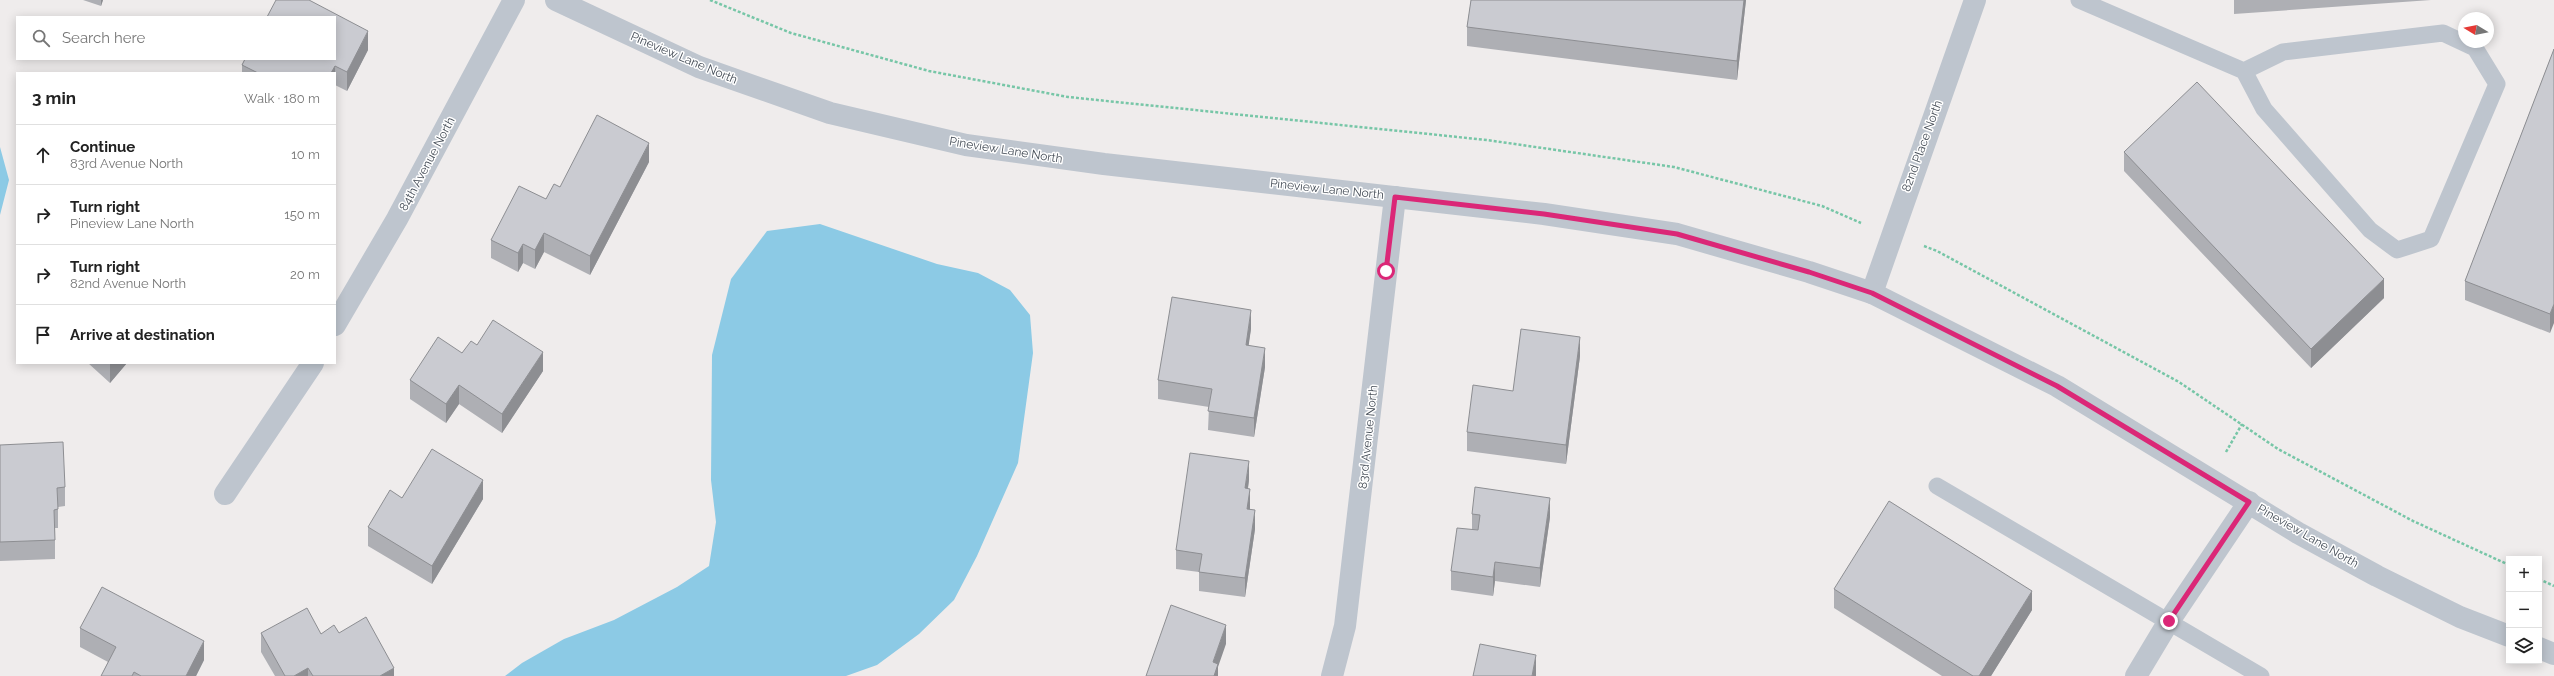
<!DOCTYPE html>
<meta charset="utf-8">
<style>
:root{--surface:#fff;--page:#f6f6f6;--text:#222;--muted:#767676;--line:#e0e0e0}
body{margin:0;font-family:Raleway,sans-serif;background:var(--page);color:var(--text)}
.controls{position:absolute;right:12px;bottom:12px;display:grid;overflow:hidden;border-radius:0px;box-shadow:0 2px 10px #0003}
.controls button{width:36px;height:36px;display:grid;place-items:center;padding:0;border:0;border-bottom:1px solid var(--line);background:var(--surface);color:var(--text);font:20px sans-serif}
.compass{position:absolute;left:2458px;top:12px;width:36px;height:36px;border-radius:50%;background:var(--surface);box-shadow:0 2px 10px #0003;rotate:280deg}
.stop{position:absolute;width:12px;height:12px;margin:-9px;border:3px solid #db2777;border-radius:50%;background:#fff}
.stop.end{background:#db2777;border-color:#fff;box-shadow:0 1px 4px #0008}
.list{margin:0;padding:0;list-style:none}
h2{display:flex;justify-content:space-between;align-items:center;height:52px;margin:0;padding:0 16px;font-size:17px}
h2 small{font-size:13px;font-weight:400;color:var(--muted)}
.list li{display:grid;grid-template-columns:26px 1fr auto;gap:12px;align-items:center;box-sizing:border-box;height:60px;padding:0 16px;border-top:1px solid var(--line)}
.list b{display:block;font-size:15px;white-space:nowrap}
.list p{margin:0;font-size:13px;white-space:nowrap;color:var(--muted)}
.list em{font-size:13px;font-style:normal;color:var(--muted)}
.icon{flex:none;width:22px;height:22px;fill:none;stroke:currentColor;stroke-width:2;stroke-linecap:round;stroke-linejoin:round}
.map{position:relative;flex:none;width:2554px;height:676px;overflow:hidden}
.search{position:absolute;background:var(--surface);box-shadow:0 2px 10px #0003;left:16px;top:16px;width:320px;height:44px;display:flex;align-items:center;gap:10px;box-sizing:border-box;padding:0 14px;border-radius:0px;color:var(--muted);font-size:15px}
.panel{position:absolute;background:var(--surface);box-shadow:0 2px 10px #0003;left:16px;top:72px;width:320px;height:292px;border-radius:0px}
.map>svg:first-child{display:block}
.water{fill:#8ccae5}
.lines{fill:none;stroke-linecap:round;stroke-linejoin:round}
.path{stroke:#77c6a7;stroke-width:2.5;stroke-dasharray:3 2;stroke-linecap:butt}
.service{stroke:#bec5ce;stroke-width:17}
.minor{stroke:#bec5ce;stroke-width:22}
.tertiary{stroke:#bec5ce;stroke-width:22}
.wall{fill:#aeafb4}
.shaded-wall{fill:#8d8e92}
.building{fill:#cacbd1;stroke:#8d8e92}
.route{stroke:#db2777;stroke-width:5}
.labels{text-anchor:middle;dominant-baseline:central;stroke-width:3;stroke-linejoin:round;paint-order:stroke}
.street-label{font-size:12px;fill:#464e58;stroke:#fff}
</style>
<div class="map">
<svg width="2554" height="676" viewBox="0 0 2554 676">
<rect width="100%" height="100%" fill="#efecec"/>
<path class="water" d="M0,147L9,180L0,215Z
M820,224L937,264L978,273L1010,290L1030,315L1033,353L1018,463L977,556L954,600L919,634L877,665L846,676H505L522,663L564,639L614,620L677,587L709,566L716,522L711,480L712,355L731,279L767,231Z"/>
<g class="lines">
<path class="path" d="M710,0L791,33L929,71L1068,97L1487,140L1674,167L1822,206L1861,223
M1924,246L1937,251L2179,382L2278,449L2413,521L2509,565
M2226,452L2242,424
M2539,579L2554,586"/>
<path class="service" d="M2079,0L2244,71L2264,109L2370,230L2397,250L2431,239L2497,84L2475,48L2443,33L2283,52L2244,71
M1937,486L2261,676"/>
<path class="minor" d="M1872,293L1975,0
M335,325L397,219L514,0
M225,494L313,363
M1332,676L1345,626L1395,197
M2136,676L2169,621L2249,502"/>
<path class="tertiary" d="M556,0L699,67L830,113L966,145L1104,164L1544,214L1677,234L1809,272L1872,293L2057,386L2298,533L2377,576L2460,617L2509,636
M2539,648L2554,654"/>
</g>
<path class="wall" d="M83,0H103L101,6Z
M1471,0H1746L1737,80L1467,46V27Z
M2234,0H2431L2234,14Z
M2554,49L2550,333L2465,300V281Z
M368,50L347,91L335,85V73H242V65Z
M2124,152L2384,298L2311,368L2124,171Z
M649,162L590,275L544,252L535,269L523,263L518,272L491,258V240L546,199L560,187Z
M1251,329L1248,346L1265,367L1254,437L1208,430L1209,407L1158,399V380Z
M477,345L543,371L502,433L459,404L446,423L410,399V380Z
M1580,356L1566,464L1467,451V432L1513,391Z
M88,363H127L110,383Z
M0,445L65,487V506L58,507V528H55V559L0,561Z
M1249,480L1248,489L1250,508V510L1255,529L1245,597L1199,591V572L1176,569V550Z
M402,498L483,499L432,584L368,546V527Z
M1472,514L1550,517L1540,587L1495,581L1493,596L1451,590V571L1472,530Z
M1834,589L2032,610L1991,676H1942L1834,608Z
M80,628L204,660L196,676H101L108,662L80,647Z
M261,633L321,634L339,633L394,676H275L261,652Z"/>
<path class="shaded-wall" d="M101,0H103L101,6Z
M1744,0H1746L1737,80V61Z
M368,31V50L347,91V72Z
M335,66V73H331Z
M649,143V162L590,275V256Z
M544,233V252L535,269V250Z
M523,244V263L518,272V253Z
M2384,279V298L2311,368V349Z
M2554,304V323L2550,333V314Z
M1251,310V329L1246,364V345Z
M1580,337V356L1566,464V445Z
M1265,348V367L1254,437V418Z
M543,352V371L502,433V414Z
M110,363H127L110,383Z
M459,385V404L446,423V404Z
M1249,461V480L1245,507V488Z
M483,480V499L432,584V566Z
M1250,489V508L1247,528V509Z
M1550,498V517L1540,587V568Z
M1255,510V529L1245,597V578Z
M1495,562V581L1493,596V577Z
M2032,591V610L1991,676H1979Z
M1226,625V644L1218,667V676H1213V662Z
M204,641V660L196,676H186Z
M1536,655V676H1532Z
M308,668V676H294Z
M394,668V676H380Z"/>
<path class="building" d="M276,0H309L368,31L347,72L335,66L331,73H258L242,65L245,59H335V17H267Z
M1471,0H1744L1737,61L1467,27Z
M2554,49V304L2550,314L2465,281Z
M2197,82L2384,279L2311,349L2124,152Z
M597,115L649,143L590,256L544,233L535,250L523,244L518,253L491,240L519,186L546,199L554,184L560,187Z
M1172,297L1251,310L1246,345L1265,348L1254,418L1208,411L1212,389L1158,380Z
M493,320L543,352L502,414L459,385L446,404L410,380L438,337L462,353L471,341L477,345Z
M1521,329L1580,337L1566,445L1467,432L1473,385L1513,391Z
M63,442L65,487L57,488L58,509L54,510L55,540L0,542V445Z
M432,449L483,480L432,566L368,527L390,490L402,498Z
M1190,453L1249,461L1245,488L1250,489L1247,509L1255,510L1245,578L1199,572L1202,554L1176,550Z
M1475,487L1550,498L1540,568L1495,562L1493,577L1451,571L1457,528L1478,530L1480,515L1472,514Z
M1889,501L2032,591L1979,676H1973L1834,589Z
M102,587L204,641L186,676H141L134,672L132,676H101L116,647L80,628Z
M1171,605L1226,625L1213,662L1218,664L1214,676H1146Z
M307,608L321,634L334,625L339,633L366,617L394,668L380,676H313L308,668L294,676H285L261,633Z
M1480,644L1536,655L1532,676H1473Z"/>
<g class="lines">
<path class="route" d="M1386,271L1395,197L1544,214L1677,234L1809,272L1872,293L2057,386L2249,502L2169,621"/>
</g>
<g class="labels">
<g class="street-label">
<text transform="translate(684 58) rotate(23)">Pineview Lane North</text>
<text transform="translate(1922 146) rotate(-70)">82nd Place North</text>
<text transform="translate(1006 150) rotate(9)">Pineview Lane North</text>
<text transform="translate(427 164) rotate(-62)">84th Avenue North</text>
<text transform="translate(1327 189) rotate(6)">Pineview Lane North</text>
<text transform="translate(1368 437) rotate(-84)">83rd Avenue North</text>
<text transform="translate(2308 536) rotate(30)">Pineview Lane North</text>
</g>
</g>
</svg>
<div class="controls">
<button>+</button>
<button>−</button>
<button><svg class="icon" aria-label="layers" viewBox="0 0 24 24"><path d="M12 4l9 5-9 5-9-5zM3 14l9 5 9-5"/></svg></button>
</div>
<svg class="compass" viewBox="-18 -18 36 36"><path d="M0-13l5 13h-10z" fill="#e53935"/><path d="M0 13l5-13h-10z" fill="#767676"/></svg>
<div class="stop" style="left:1386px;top:271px"></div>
<div class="stop end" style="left:2169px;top:621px"></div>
<div class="search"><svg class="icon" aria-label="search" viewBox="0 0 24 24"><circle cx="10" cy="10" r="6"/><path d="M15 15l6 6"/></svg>Search here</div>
<section class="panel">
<h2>3 min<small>Walk · 180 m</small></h2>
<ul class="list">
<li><svg class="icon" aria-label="ahead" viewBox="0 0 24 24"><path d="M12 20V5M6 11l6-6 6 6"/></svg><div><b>Continue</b><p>83rd Avenue North</p></div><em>10 m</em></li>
<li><svg class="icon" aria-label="right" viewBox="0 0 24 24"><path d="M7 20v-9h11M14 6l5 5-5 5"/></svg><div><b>Turn right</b><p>Pineview Lane North</p></div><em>150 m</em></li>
<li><svg class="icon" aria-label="right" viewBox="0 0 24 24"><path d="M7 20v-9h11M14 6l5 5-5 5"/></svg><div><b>Turn right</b><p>82nd Avenue North</p></div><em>20 m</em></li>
<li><svg class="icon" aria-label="arrive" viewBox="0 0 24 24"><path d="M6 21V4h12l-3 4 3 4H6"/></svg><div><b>Arrive at destination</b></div></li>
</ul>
</section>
</div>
